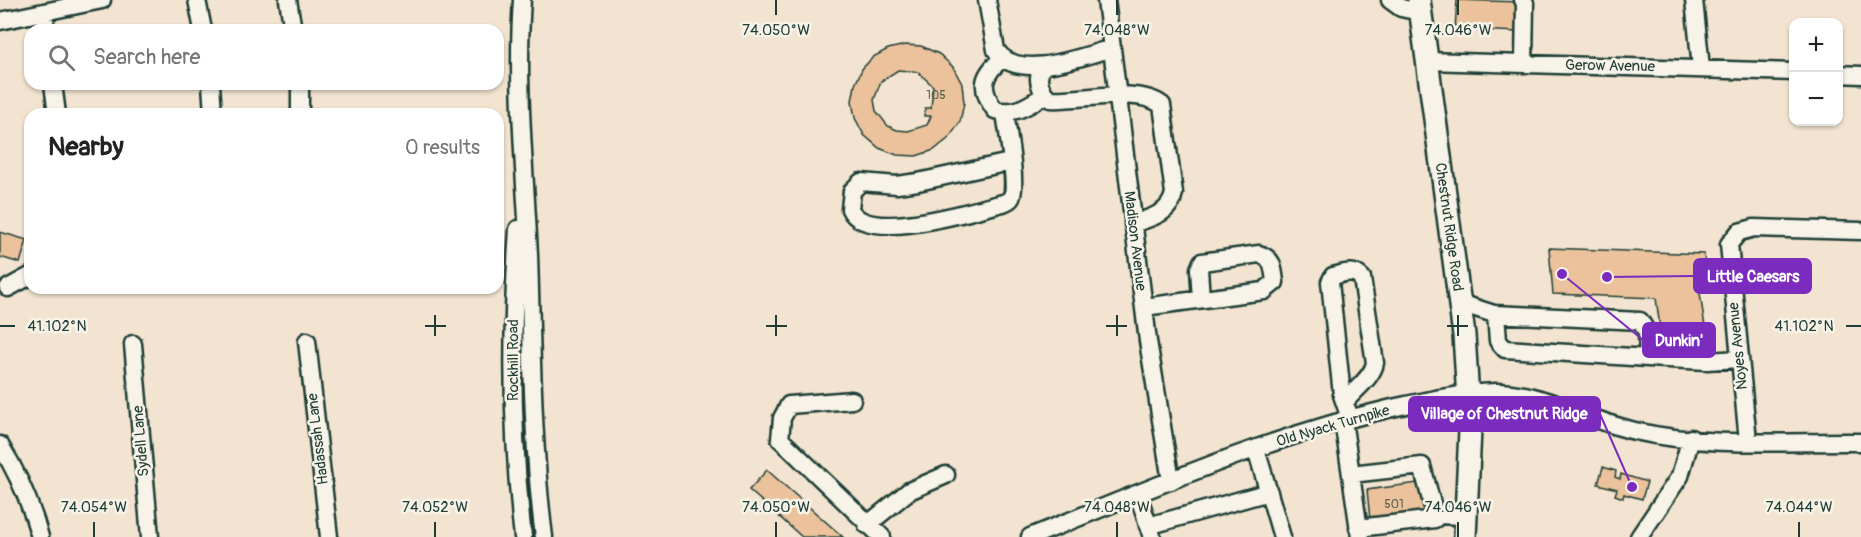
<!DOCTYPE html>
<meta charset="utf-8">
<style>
:root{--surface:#fff;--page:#f2f2f2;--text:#222;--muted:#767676;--line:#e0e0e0}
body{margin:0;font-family:Pangolin,sans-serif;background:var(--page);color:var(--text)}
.controls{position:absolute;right:18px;top:18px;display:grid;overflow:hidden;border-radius:12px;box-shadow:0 2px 4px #0004}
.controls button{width:54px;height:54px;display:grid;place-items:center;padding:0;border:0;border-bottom:2px solid var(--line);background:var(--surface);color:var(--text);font:30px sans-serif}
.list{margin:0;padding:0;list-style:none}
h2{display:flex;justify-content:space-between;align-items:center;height:78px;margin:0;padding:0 24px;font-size:26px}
h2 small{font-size:20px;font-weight:400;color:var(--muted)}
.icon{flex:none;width:33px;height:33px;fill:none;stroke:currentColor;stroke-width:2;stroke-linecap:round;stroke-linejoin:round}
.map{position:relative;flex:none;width:1861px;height:537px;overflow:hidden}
.search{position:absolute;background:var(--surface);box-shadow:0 2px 4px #0004;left:24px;top:24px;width:480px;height:66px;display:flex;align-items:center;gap:15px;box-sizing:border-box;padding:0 21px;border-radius:18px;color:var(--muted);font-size:22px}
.panel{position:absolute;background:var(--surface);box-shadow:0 2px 4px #0004;left:24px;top:108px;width:480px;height:186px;border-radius:18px}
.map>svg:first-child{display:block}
.building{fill:#ebc29b;stroke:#1f3d34;stroke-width:1.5;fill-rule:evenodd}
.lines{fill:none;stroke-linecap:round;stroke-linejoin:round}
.minor-casing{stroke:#1f3d34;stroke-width:21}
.major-casing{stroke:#1f3d34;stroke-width:26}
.minor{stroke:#f7f3e8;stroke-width:16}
.major{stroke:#f7f3e8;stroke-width:21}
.ticks{fill:none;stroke:#1f3d34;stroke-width:2}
.labels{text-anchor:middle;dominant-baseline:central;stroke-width:5;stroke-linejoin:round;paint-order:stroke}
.number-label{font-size:12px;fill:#525e4e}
.street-label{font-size:15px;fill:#1f3d34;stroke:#f7f3e8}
.ticks-label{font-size:15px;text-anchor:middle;fill:#1f3d34;stroke:#f7f3e8;stroke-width:5;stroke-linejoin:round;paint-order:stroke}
.leader{fill:none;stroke:#7b2cbf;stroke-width:2}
.callout-dot{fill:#7b2cbf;stroke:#f7f3e8;stroke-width:2}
.callout{fill:#7b2cbf;stroke:#7b2cbf;stroke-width:2}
.callout-label{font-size:16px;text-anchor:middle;font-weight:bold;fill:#fff}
</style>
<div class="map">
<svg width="1861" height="537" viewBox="0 0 1861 537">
<rect width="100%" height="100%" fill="#f3e4d1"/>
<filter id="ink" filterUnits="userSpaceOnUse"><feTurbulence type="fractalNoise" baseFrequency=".0167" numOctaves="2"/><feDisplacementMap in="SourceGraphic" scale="12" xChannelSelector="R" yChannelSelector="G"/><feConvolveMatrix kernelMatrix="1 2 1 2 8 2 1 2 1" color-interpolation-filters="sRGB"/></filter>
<g filter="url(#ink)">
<path class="building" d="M1457,0L1520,2L1518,32L1455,29Z
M905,45L921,46L939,54L953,67L962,84L964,103L960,122L949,138L934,150L916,156L897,155L879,148L864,135L855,118L852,101L855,85L862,69L873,57L888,49ZM898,70L918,72L933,86L931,108H925L924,116H931L927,125L908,131L897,130L888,126L876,111L874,100L881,81Z
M0,232L27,240L20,263L0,257Z
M1549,248L1704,254L1705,264L1696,266L1705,327L1661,335L1656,298L1553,294Z
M1603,467L1616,471L1615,477L1620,479L1621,474L1647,482L1642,499L1624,494L1623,498L1615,495L1617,489L1598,484Z
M767,470L843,537H802L749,490Z
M1425,482L1429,513L1370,520L1367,490Z"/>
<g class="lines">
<defs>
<path id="minor" d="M197,0L203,30
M288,0L293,30
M522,0C516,85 525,170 529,255C532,349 532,443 544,537
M987,0L996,50C1016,83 1083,56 1112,48
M1106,0L1148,341L1171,481
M1390,0L1401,8L1420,12
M1523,0L1525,3L1524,64
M1694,0L1701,68
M44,13L46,30
M0,21L102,0
M1003,58C982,75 979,88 995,110C1016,115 1027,106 1045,95
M1427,61L1794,72
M1043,67C1035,78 1040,91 1050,99C1081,101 1138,86 1162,105L1174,193C1170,214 1152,217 1133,224
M1838,74L1861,75
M53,84L57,114
M211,84L213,114
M300,84V114
M1005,113C1007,127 1018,189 1011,198C1009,201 1006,202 1003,203C974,210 866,245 850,209L852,191L861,182L897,185L918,182L1010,162
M518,229C511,331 511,434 523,537
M8,288L30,276
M1460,303L1494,314L1640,321L1647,332L1648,358L1707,361L1739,359
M1144,307L1264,291L1275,282C1273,268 1274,259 1259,254L1202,262L1199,269L1201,299
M1496,314L1498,341L1505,349L1648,358
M307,341L329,537
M133,344L150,537
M852,400L789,405L782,418L780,439L882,537
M1346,401C1355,389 1372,378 1375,363L1362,278C1354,269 1344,273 1333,276L1330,282L1342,395L1350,418
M1343,420L1360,537
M1748,441L1729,244L1739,232L1754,228L1861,231
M0,445C19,475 31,504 40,537
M1256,449L1282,537
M1351,474L1422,466L1435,515L1468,516
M1138,494L1152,537
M867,525L909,491L946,475
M1148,526L1269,492
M1358,528L1435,519V515
M1030,537C1148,490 1265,438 1388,409C1424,401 1460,393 1496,392C1545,392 1588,421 1635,431C1708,448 1787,441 1861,442
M1639,537L1680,476L1691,438"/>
<path id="major" d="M1419,0L1464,335L1470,430L1465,537"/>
</defs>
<use href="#minor" class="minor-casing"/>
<use href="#major" class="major-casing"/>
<use href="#minor" class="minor"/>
<use href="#major" class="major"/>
</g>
</g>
<path class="ticks" d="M776,0V15M1117,0V15M1458,0V15M435,315V336M776,315V336M1117,315V336M1458,315V336M0,326H15M425,326H446M766,326H787M1106,326H1127M1447,326H1468M1846,326H1861M94,522V537M435,522V537M776,522V537M1117,522V537M1458,522V537M1799,522V537"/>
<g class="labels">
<g class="number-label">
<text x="936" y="95">105</text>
<text x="1394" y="504">501</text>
</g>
<g class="street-label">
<text transform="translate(1610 66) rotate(1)">Gerow Avenue</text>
<text transform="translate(1449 227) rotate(82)">Chestnut Ridge Road</text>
<text transform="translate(1135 241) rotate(83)">Madison Avenue</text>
<text transform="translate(1738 346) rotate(-96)">Noyes Avenue</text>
<text transform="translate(513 360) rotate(-90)">Rockhill Road</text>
<text transform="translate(1333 426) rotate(-16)">Old Nyack Turnpike</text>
<text transform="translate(318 439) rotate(-97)">Hadassah Lane</text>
<text transform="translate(141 441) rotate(-95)">Sydell Lane</text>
</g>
</g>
<g class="ticks-label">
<text x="776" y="35">74.050°W</text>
<text x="1117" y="35">74.048°W</text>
<text x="1458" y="35">74.046°W</text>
<text x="57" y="331">41.102°N</text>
<text x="1804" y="331">41.102°N</text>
<text x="94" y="512">74.054°W</text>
<text x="435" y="512">74.052°W</text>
<text x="776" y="512">74.050°W</text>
<text x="1117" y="512">74.048°W</text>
<text x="1458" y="512">74.046°W</text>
<text x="1799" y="512">74.044°W</text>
</g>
<path class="leader" d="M1607 277L1694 276M1562 274L1643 340M1632 487L1600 414"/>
<g class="callout-dot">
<circle cx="1607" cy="277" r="6"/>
<circle cx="1562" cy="274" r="6"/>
<circle cx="1632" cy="487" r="6"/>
</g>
<g class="callout">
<rect x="1694" y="259" width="117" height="34" rx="6"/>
<rect x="1643" y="323" width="72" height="34" rx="6"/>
<rect x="1409" y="397" width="191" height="34" rx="6"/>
</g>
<g class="callout-label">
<text x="1753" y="282">Little Caesars</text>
<text x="1679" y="346">Dunkin'</text>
<text x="1504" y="419">Village of Chestnut Ridge</text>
</g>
</svg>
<div class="controls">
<button>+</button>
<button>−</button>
</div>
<div class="search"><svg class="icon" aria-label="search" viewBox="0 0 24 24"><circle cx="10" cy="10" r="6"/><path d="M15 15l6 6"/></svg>Search here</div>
<section class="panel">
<h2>Nearby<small>0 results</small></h2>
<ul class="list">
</ul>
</section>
</div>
